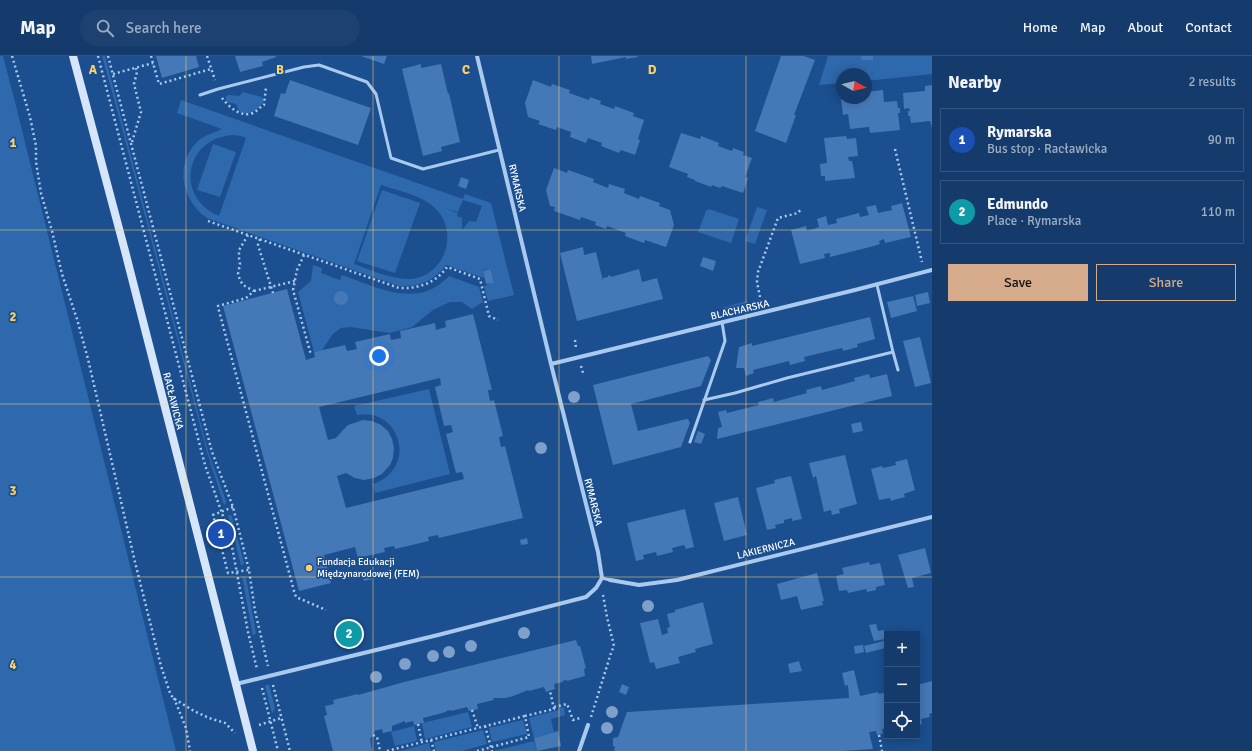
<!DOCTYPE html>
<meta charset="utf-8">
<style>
:root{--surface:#143b6b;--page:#1d4271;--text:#f1f3f6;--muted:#9dadc1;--line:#33557e;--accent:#d6ab8b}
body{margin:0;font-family:Signika,sans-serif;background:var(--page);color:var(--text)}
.controls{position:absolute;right:12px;bottom:12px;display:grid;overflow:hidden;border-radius:0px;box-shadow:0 2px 10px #0003}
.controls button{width:36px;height:36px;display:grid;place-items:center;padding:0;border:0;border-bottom:1px solid var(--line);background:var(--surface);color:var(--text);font:20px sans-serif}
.compass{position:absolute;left:836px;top:12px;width:36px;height:36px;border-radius:50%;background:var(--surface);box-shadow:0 2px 10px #0003;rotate:98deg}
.you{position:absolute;left:379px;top:300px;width:14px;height:14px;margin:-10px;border:3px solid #fff;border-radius:50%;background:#1a73e8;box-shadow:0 0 0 6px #1a73e833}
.badge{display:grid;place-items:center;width:26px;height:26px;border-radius:50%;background:var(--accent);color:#fff;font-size:13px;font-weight:700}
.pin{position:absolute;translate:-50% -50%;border:2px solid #fff;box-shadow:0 1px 4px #0006}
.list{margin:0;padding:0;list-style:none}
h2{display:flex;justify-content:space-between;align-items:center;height:52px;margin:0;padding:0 16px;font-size:17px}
h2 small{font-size:13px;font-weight:400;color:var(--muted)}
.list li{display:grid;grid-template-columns:26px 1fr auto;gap:12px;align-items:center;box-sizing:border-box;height:64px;margin:0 8px 8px;padding:0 8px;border:1px solid var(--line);border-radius:0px}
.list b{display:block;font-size:15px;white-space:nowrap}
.list p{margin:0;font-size:13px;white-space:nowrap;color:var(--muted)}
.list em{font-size:13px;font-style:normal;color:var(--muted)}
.actions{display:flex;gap:8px;padding:12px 16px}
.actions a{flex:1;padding:9px 0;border:1px solid var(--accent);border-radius:0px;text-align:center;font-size:14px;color:var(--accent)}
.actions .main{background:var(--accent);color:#111}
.icon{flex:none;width:22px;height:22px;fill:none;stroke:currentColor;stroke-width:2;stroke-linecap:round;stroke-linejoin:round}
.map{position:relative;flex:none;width:932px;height:695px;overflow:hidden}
header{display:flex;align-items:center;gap:24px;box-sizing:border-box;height:56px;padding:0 20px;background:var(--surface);border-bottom:1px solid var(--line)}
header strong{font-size:19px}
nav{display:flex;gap:22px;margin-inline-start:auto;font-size:14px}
.search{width:280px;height:36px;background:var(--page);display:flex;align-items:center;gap:10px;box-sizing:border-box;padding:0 14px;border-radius:22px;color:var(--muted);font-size:15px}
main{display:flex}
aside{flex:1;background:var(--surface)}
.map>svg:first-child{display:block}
.green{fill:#2e69ad;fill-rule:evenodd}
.building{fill:#4478b7;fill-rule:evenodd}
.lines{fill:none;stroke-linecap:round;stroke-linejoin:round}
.path{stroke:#a9c9ee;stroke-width:2.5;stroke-dasharray:2 3;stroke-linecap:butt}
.lane{stroke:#a9c9ee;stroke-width:3}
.street{stroke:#a9c9ee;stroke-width:4}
.secondary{stroke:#d6e6fa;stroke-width:8}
.tree{fill:#7ea0ca}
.grid{fill:none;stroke:#ffd166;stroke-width:1;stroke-opacity:0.55}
.poi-dot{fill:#ffd166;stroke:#1b4f8f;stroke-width:1.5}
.labels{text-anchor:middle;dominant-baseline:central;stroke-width:3.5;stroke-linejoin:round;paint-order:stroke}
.street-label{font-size:10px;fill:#fff;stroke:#1b4f8f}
.poi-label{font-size:10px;fill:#fff;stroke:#1b4f8f;text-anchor:start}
.grid-label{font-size:13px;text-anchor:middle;font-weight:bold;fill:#ffd166;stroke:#1b4f8f;stroke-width:3.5;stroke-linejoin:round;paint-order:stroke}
</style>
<header>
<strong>Map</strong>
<div class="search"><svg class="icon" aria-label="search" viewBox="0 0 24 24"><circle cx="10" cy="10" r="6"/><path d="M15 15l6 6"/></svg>Search here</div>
<nav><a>Home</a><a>Map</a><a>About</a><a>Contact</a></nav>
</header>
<main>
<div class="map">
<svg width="932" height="695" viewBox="0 0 932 695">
<rect width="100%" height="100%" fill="#1b4f8f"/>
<path class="green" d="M0,0H3L15,46L176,695H0Z
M102,0H105L208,395L226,445V447L224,449L207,396L119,61Z
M828,0H932V18L866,25V18H842V27L819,29Z
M243,36L262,41L264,45C260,52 253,57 244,58L239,55L236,48L227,46L226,44V40L229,39L239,40Z
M181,44L463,143L465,138L491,147L514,239L488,245L484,230L494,226L491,213L483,214L484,222L446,209C434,225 419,231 399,230L207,162C182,145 174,109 197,86C204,79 214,77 222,73L177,57ZM233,79L241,80L246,82L219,160C174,141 185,82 233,79ZM381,129C399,135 421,139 435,152C461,177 443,224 407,223C390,223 369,213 354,208ZM463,144L482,150L476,166L469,165L462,174V162L457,160L458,157L444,152L458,156Z
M213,88L236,96L220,141L197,134Z
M382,134L420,147L395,217L357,205Z
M757,151L767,154L755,188L745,185Z
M709,153L739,163L731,187L698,176L706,155Z
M313,209L322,212L321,217L340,224L342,219C377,231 418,254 449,220L479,231L483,246L472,253L462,246H450L433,254L412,271L390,277L350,271L341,272L333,278L322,294L314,296L298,236L311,225Z
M746,245L751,250L728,256L722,252Z
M429,333L450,418L375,437L373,428C418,413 401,351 357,359L354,350Z
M228,459H231L232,461L244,507L243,509H241Z
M242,520L246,521L256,577L253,580Z
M269,628L275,653L272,657L265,630Z
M564,651L565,659L551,663L554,676L534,682L529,662L559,654V652Z
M468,656L472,671L425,683L422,667Z
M523,664L527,678L492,686L489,672Z
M414,670L417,685L395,690L391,676Z
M483,674L487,688L462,695H436L434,686Z
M534,685L537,695H494Z
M429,687L431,695H400Z"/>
<path class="building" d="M156,0H196L199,11L162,22Z
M235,0H276V1L262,6L263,10L240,16Z
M361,0H387L384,8Z
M591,0H637L638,1L626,3V1L592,8Z
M781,0H804L815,4L794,59H796L786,87L755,75Z
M861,0H873V4H862Z
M421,8V12L441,8L448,38L449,37L460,86L441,91L442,95L423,100L402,13Z
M290,24L371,52L358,89L274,60L281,37L285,38Z
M533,24L551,31L552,28L570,34L569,37L589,44L590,41L601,45L600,48L614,53L615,50L634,57L633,60L644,64L638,83L640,84L635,99L621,94L619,97L601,90L602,87L588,82L586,87L570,81L571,76L557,71L556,74L538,68L540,65L528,61L525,47Z
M932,29V72L930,65L911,67L910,60H908V55H910L909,52L904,53L903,37L925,35V30Z
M883,34L884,46L897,45L898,52H900V57H898L900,74L870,77L869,71L850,73L848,58L843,59L841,43L866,42V36Z
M681,77L700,83L701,80L719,87L718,90L732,95L733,92L744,96L743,99L752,102L745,121L748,122L743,137L722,130L720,132L712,129L711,131L695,125V124L687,121L688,118L669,111Z
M846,80L847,83L856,82L858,100L848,101L849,105H852L855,122L825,125V120H821L820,108L827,107L824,82Z
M554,112L567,117L568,114L594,123L593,126L608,132L609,128L625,133L624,137L639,143L640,140L660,147L659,150L670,154L674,169L666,191L645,184L644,187L625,180L626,177L607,170L606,173L595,169L596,166L581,161L580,164L554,155L555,151L550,150L546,134Z
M461,121L469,124L466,133L458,130Z
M902,147L911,181L885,187L884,183L879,185L880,188L874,190L830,201V197L824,198L825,202L800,208L791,174L806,170L807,175L819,171L817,163L826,160L828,169L837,167L836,163L859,157L860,161L869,159L866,151L876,149L878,157L892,154L891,150Z
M583,191L584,199L596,196L603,225V222L608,221V220L610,219L611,221L639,213L642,226L657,222L663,243L577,265L560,197Z
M703,201L716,205L713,215L700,210Z
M491,213L494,227L486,228L483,215Z
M287,233L306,304L315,301L314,296L345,289L347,295L357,293L355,286L390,278L391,284L401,282L400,275L435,267L436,274L446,271L445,265L473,258L492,334H488L490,345L494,344L503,380L499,381L501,391L505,390L523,462L439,482L438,479L428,481L429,485L395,493L394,490L384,492L385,496L358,502L355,491L324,499L331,527L299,535L223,250ZM440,322L441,329L435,331L444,370L451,369L453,376L446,378L456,417L462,416L464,423L346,452L337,420L346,417L355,422L364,424L374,422L382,418L390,409L393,402L394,392L392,383L388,375L381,369L372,365L363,364L348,369L342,375L336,382L328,384L319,351Z
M334 242a7 7 0 1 1 14 0a7 7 0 1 1-14 0Z
M928,236L930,247L917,250L915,239Z
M913,240L917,255L891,262L887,246Z
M870,261L875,283L857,288L858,291L843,295L842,292L804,301L805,305L790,309L789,305L753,314L754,317L746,320L744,312H736L739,291L752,287V290Z
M920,281L931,327L915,331L903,285Z
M708,300L711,304L701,330L631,348L638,375L686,363H688L690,367L681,391L613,409L593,329Z
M869,318L870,322L887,318L892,340L717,383L718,372L722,371L718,356L726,354L727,357L759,349L758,346L773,342L774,346L807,337L806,334L821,330L822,334L855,325L854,322Z
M861,366L863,375L853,377L851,368Z
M698,375L705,378L701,388L694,386Z
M845,399L857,448L839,453L840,457L832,459L831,454L824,456L816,420L813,422L809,407Z
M907,403L915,434L904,438L905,441L897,443L891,445L890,442L879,444L871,413L882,410L883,412L896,409L895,406Z
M791,420L802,463L792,465V462L784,464V467L775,469L776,472L767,474L756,432L775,427L774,424Z
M738,441L747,479L724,485L714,447Z
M685,453L694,491L686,493L684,489L672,492L673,496L657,500L656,496L643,499L644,503L636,505L627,467Z
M527,482L528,488L521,489L520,484Z
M925,492L931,517L912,522L914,531L908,532L898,499Z
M869,506L870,509L880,507L885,529L876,531V534L867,536L866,533L848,537L847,534L839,535L836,520L844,518L842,512Z
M376,516L377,522L364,525L362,519Z
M817,517L824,545H822L823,549L801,554L797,540L781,544L777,528Z
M703,546L713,588L695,593L696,596L678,601L680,607L656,613L654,606L650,607L640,567L658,563L662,579L668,577L667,572L670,571L667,558L675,556V554Z
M876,568L878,575L884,574L885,583L874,585L869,569Z
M576,584L578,590H580L586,612L584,613L585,620L567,625V624L562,625L563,626L554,628L555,633L546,636L544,631L529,635L528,634L516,639L506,642H493L494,644L477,648L478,653L469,655L467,651L451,655V654L446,655V656L423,662L424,667H422L414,669L413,665L405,667V665L392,670V675L383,677L382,673L374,675L375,676L371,682H370L372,695H333L324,660L327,659L325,650L334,648L333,644L358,638V639L404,626Z
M884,585L885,592L866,597L864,590Z
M863,589L864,596L855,598L854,590Z
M799,605L802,615L790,617L788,608Z
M854,614L860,640L878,636L879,638L887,636V672L882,673L883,677L879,679H877L876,675L869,676L873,693L843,695H614L615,691L613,690V682L618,681L627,656L849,642L848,629L845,630L842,617Z
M932,625V657L929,658L930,661L921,663L922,668L917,669V629Z
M622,628L629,631L626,639L619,636Z
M558,675L561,690L537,695L534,682Z"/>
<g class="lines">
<path class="path" d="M12,0L30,61L36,90V106L41,137L52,175L62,218L77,263L88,303L135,506L161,610L170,637L173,642L194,655L209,662L225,667L235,677
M98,0L205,409L230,480L248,576L257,613
M108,0L212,396L233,451L249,514L255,555L268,610
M151,0L159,28L211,13
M207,0L215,24
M113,18L153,7
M222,42C229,51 241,62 253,57C257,55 260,51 264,49L266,31
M132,86L141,56L134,28L137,16L136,12
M895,93L922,206
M208,165L399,232C418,233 436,227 447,211L480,223L489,260L498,264
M248,179L239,194V202L240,208L238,218L240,224L243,229L254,235L246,242L218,250V251L294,535L296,541L326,554
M260,183L258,189L273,237
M304,199L297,214L293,234L311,299
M254,235L295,225
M761,246L757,226L758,216L778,162L798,157L801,153
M575,284L576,292
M581,310L583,317
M233,451L213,459L228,517L249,514
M273,629L290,695
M262,632L278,695
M174,642L186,672L190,695
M554,651L567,648L573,664L580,662
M472,654L478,672
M591,661L611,597L614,590L607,561L603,539
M418,668L422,687
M259,669L281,662
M485,670L492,695
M373,679L377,681L380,695
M879,679L882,695
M431,684L434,695
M387,695L525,660
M477,695L529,681L525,660L554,653L550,635"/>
<path class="lane" d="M200,39L218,33L304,11L319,9L367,26L376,38L391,102L423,113L499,94
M893,296L898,314
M704,344L735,337L787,322L893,296L877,229
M690,386L725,285L722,266
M602,522L610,524"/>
<path class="street" d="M551,308L855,234L932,214
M610,524L639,529L677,524L932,461
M236,628L438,579L586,541L596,532L602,522L598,496L551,308L477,0
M579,695L588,669"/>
<path class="secondary" d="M73,0L125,195L253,695"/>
</g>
<g class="tree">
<circle cx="574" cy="341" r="6"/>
<circle cx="541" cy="392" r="6"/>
<circle cx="648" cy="550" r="6"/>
<circle cx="524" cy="577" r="6"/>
<circle cx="471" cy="590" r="6"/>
<circle cx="449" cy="596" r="6"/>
<circle cx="433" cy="600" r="6"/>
<circle cx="405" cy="608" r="6"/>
<circle cx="376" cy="621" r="6"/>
<circle cx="612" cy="656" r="6"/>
<circle cx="607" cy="672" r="6"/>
</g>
<path class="grid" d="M186,0V695M373,0V695M559,0V695M746,0V695M0,174H932M0,348H932M0,521H932"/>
<circle class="poi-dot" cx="309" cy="512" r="4"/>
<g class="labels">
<g class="street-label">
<text transform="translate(517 132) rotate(77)">RYMARSKA</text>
<text transform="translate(740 254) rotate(-13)">BLACHARSKA</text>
<text transform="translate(173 345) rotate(76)">RACŁAWICKA</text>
<text transform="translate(593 446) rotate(76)">RYMARSKA</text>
<text transform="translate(766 493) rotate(-14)">LAKIERNICZA</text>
</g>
<g class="poi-label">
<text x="317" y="506">Fundacja Edukacji<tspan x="317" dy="12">Międzynarodowej (FEM)</tspan></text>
</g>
</g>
<g class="grid-label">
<text x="93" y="18">A</text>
<text x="280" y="18">B</text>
<text x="466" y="18">C</text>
<text x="652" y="18">D</text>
<text x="13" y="91">1</text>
<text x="13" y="265">2</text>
<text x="13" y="439">3</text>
<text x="13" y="613">4</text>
</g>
</svg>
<div class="controls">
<button>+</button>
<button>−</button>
<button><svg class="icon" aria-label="locate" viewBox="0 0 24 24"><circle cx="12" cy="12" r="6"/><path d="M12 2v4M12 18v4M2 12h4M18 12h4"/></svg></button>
</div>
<svg class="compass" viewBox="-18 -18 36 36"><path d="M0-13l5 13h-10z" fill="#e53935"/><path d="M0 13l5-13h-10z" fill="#9dadc1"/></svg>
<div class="you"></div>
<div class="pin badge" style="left:221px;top:478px;background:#1a4fb4">1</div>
<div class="pin badge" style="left:349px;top:578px;background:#0f9aa8">2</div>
</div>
<aside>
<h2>Nearby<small>2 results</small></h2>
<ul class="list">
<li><span class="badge" style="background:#1a4fb4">1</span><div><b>Rymarska</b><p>Bus stop · Racławicka</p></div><em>90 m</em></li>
<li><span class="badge" style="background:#0f9aa8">2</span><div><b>Edmundo</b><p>Place · Rymarska</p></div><em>110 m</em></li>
</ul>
<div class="actions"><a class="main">Save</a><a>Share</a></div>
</aside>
</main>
